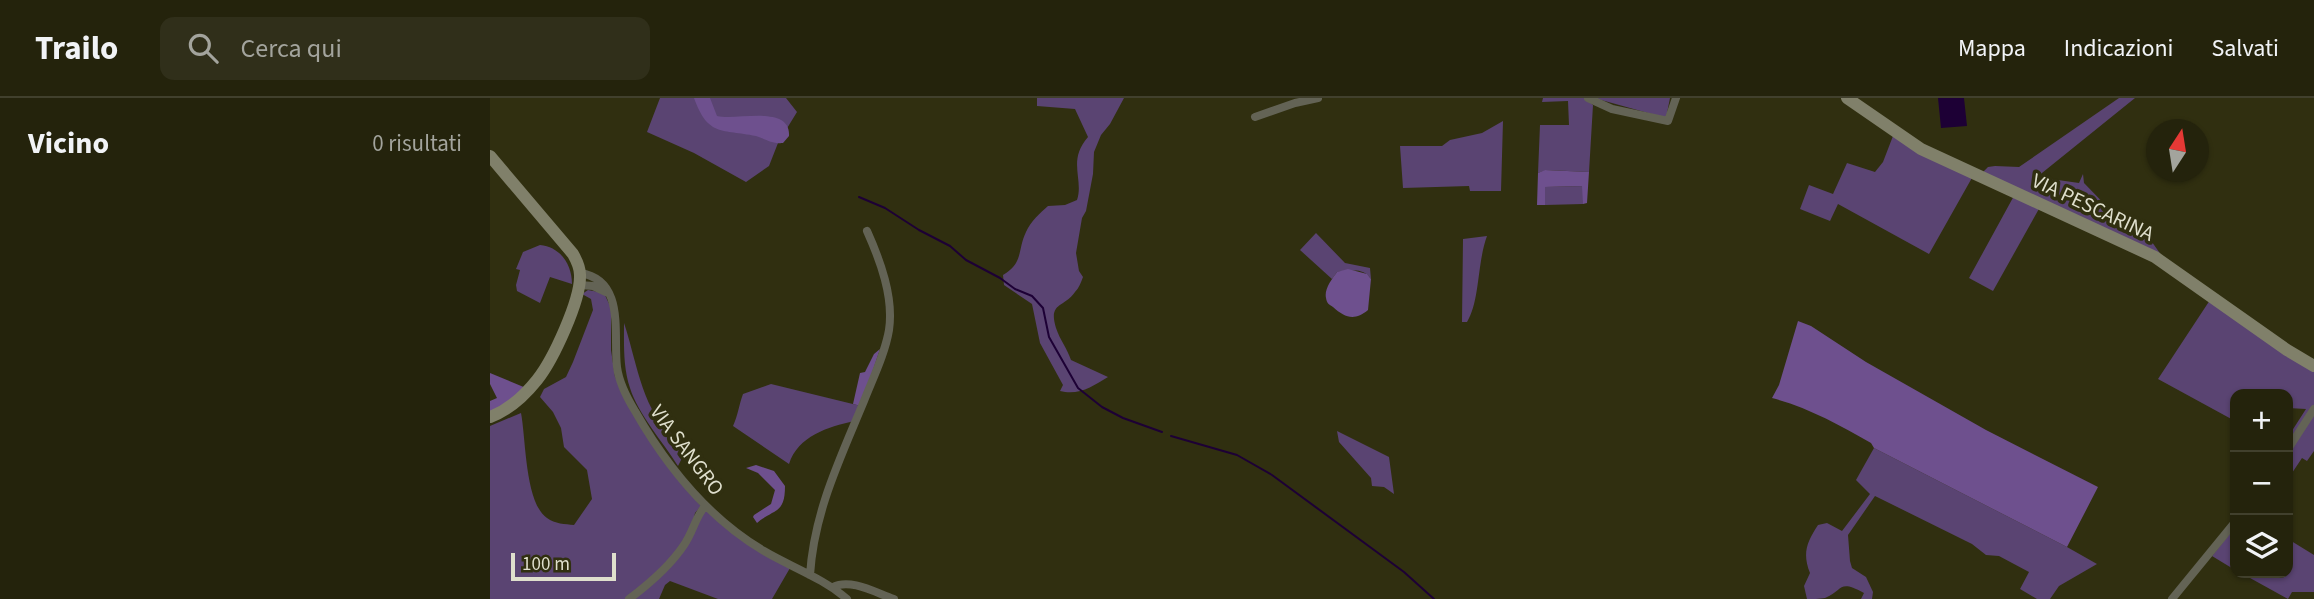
<!DOCTYPE html>
<html lang="it">
<meta charset="utf-8">
<style>
:root{--surface:#24230c;--page:#302f1a;--text:#f1f3f6;--muted:#a3a49d;--line:#41402d}
body{margin:0;font-family:"Source Sans 3",sans-serif;background:var(--page);color:var(--text)}
.controls{position:absolute;right:21px;bottom:21px;display:grid;overflow:hidden;border-radius:14px;box-shadow:0 2px 5px #0004}
.controls button{width:63px;height:63px;display:grid;place-items:center;padding:0;border:0;border-bottom:2px solid var(--line);background:var(--surface);color:var(--text);font:35px sans-serif}
.compass{position:absolute;left:1656px;top:21px;width:63px;height:63px;border-radius:50%;background:var(--surface);box-shadow:0 2px 5px #0004;rotate:12deg}
.scale{position:absolute;left:21px;bottom:18px;width:105px;box-sizing:border-box;padding-left:7px;border:4px solid #dfdfcd;border-top:0;font-size:19px;line-height:24px;white-space:nowrap;color:#dfdfcd;-webkit-text-stroke:5px #302f10;paint-order:stroke}
.list{margin:0;padding:0;list-style:none}
h2{display:flex;justify-content:space-between;align-items:center;height:91px;margin:0;padding:0 28px;font-size:30px}
h2 small{font-size:23px;font-weight:400;color:var(--muted)}
.icon{flex:none;width:38px;height:38px;fill:none;stroke:currentColor;stroke-width:2;stroke-linecap:round;stroke-linejoin:round}
.map{position:relative;flex:none;width:1824px;height:501px;overflow:hidden}
header{display:flex;align-items:center;gap:42px;box-sizing:border-box;height:98px;padding:0 35px;background:var(--surface);border-bottom:2px solid var(--line)}
header strong{font-size:33px}
nav{display:flex;gap:38px;margin-inline-start:auto;font-size:24px}
.search{width:490px;height:63px;background:var(--page);display:flex;align-items:center;gap:18px;box-sizing:border-box;padding:0 24px;border-radius:14px;color:var(--muted);font-size:26px}
main{display:flex}
aside{flex:1;background:var(--surface)}
.map>svg:first-child{display:block}
.green{fill:#5a4472}
.forest{fill:#6e508e}
.water{fill:#1d0035}
.lines{fill:none;stroke-linecap:round;stroke-linejoin:round}
.stream{stroke:#1d0035;stroke-width:2}
.street{stroke:#636355;stroke-width:8}
.secondary{stroke:#80806a;stroke-width:12}
.labels{text-anchor:middle;dominant-baseline:central;stroke-width:7;stroke-linejoin:round;paint-order:stroke}
.street-label{font-size:21px;fill:#dfdfcd;stroke:#302f10}
</style>
<header>
<strong>Trailo</strong>
<div class="search"><svg class="icon" aria-label="search" viewBox="0 0 24 24"><circle cx="10" cy="10" r="6"/><path d="M15 15l6 6"/></svg>Cerca qui</div>
<nav><a>Mappa</a><a>Indicazioni</a><a>Salvati</a></nav>
</header>
<main>
<aside>
<h2>Vicino<small>0 risultati</small></h2>
<ul class="list">
</ul>
</aside>
<div class="map">
<svg width="1824" height="501" viewBox="0 0 1824 501">
<rect width="100%" height="100%" fill="#302f10"/>
<path class="green" d="M170,0H296L307,14L288,45L279,68L256,84L204,55L157,34Z
M547,0H634L620,26L611,37L604,54L603,76L596,113L592,120L586,155L589,173L593,179C591,184 589,190 585,194C574,210 558,204 566,230C570,242 577,250 581,262L618,279C603,288 589,298 570,293L573,287L550,245L542,206L514,187L513,177C534,164 527,153 536,134C541,123 550,115 558,108L575,107L587,102C594,81 577,63 598,39L585,11L547,8Z
M1053,0H1094L1103,7L1099,74L1056,72L1048,75L1050,27H1079L1078,3L1052,4Z
M1104,0H1180L1176,20Z
M1629,0H1645L1547,79L1589,85L1593,76L1594,85L1626,118L1634,114L1657,137L1674,161L1493,74L1498,69L1505,68L1529,69Z
M1013,23L1011,93H980L979,88L913,90L910,48H952L960,42L992,35Z
M1403,38L1483,78L1439,156L1348,106L1340,123L1310,111L1319,87L1343,96L1357,65L1385,74L1393,64Z
M1093,88V106L1055,107V89Z
M1525,96L1550,109L1503,193L1479,180Z
M826,135L855,165L880,170L881,181C873,169 861,173 847,174L842,181L810,152Z
M997,138C987,165 990,203 977,224H972L973,141Z
M50,147C71,149 82,167 82,186L60,179L50,205L27,193L26,187L30,172L26,171L33,154Z
M98,192L114,195L121,210V252L125,279L185,378L211,408L205,415L203,425L215,412L300,470L282,501H228L180,483L175,487L169,501H0V328L31,315C36,341 35,405 57,420C65,426 75,426 84,427L102,401L97,372L74,349L71,330L63,314L50,299L54,291L76,279L83,264L103,212L101,201L92,196Z
M1720,202L1824,272V353L1817,363L1812,360L1798,381V339L1816,311L1798,310V296H1745V323L1668,281Z
M134,225C145,257 152,310 178,332C185,338 188,348 195,354L188,368C173,344 148,316 140,290C133,269 134,247 134,225Z
M281,286L371,308L364,323C338,329 308,338 299,366L243,328C248,317 249,307 253,296Z
M847,333L899,359L904,396L894,389L882,388L881,380L849,344Z
M1384,350L1577,449L1607,466L1569,488L1560,501H1547L1530,491L1539,474L1509,458L1496,457L1482,446L1385,398L1358,437L1360,463L1362,470L1376,479L1383,494L1382,501H1371L1374,495C1348,481 1354,492 1335,500C1330,501 1322,501 1317,501L1314,488L1320,475C1312,455 1317,444 1328,427L1337,425L1352,433L1380,396L1366,382Z
M1742,433L1745,435V472L1722,458Z
M1798,441L1824,457V494H1802L1798,501L1751,475H1798Z"/>
<path class="forest" d="M204,0H220L227,18C247,23 301,6 299,38L293,45C282,46 276,41 266,38C232,31 218,39 204,0Z
M1055,72L1099,74L1097,105L1093,106L1092,88L1055,89V107H1047L1048,75Z
M858,171L877,176L881,181L878,212C865,223 855,220 843,209C839,206 837,206 836,200C834,191 842,181 847,174Z
M1308,223L1321,228L1376,264L1496,332L1608,389L1577,449L1384,350L1381,345C1350,327 1317,309 1282,300L1289,287Z
M390,251L371,308L363,306L370,275L375,274L384,256Z
M0,275L36,290L25,300L0,314V303L7,300L0,286Z
M266,367L284,373L295,388C295,416 285,410 267,425L263,419L264,417L281,406L285,392L268,375L256,370Z"/>
<path class="water" d="M1448,0H1474L1477,28L1451,30Z"/>
<g class="lines">
<path class="stream" d="M369,99L395,110L429,132L460,148L476,162L510,180L525,191L542,198L553,210L559,239L588,290L612,309L633,320L672,334
M681,338L747,357L782,377L914,474L944,501"/>
<path class="street" d="M1098,0L1122,11L1178,23L1186,0
M765,19L805,5L828,0
M90,175C136,182 123,236 127,269C129,284 137,300 145,313C177,369 218,420 274,453C301,469 333,480 357,501
M90,187L103,188L116,194
M1798,351L1824,311
M320,477C324,414 350,361 374,303C383,280 395,256 399,232C404,199 390,162 377,133
M343,489C361,480 386,495 404,501
M139,501C159,486 180,468 194,447C203,434 205,420 215,408
M1682,501L1745,424"/>
<path class="secondary" d="M1357,0L1431,51L1665,159L1797,252L1824,268
M0,58L83,156C87,163 90,169 90,177C91,202 63,262 47,282C35,297 19,312 0,319"/>
</g>
<g class="labels">
<g class="street-label">
<text transform="translate(1603 109) rotate(25)">VIA PESCARINA</text>
<text transform="translate(197 352) rotate(53)">VIA SANGRO</text>
</g>
</g>
</svg>
<div class="controls">
<button>+</button>
<button>−</button>
<button><svg class="icon" aria-label="layers" viewBox="0 0 24 24"><path d="M12 4l9 5-9 5-9-5zM3 14l9 5 9-5"/></svg></button>
</div>
<svg class="compass" viewBox="-18 -18 36 36"><path d="M0-13l5 13h-10z" fill="#e53935"/><path d="M0 13l5-13h-10z" fill="#a3a49d"/></svg>
<div class="scale">100 m</div>
</div>
</main>
